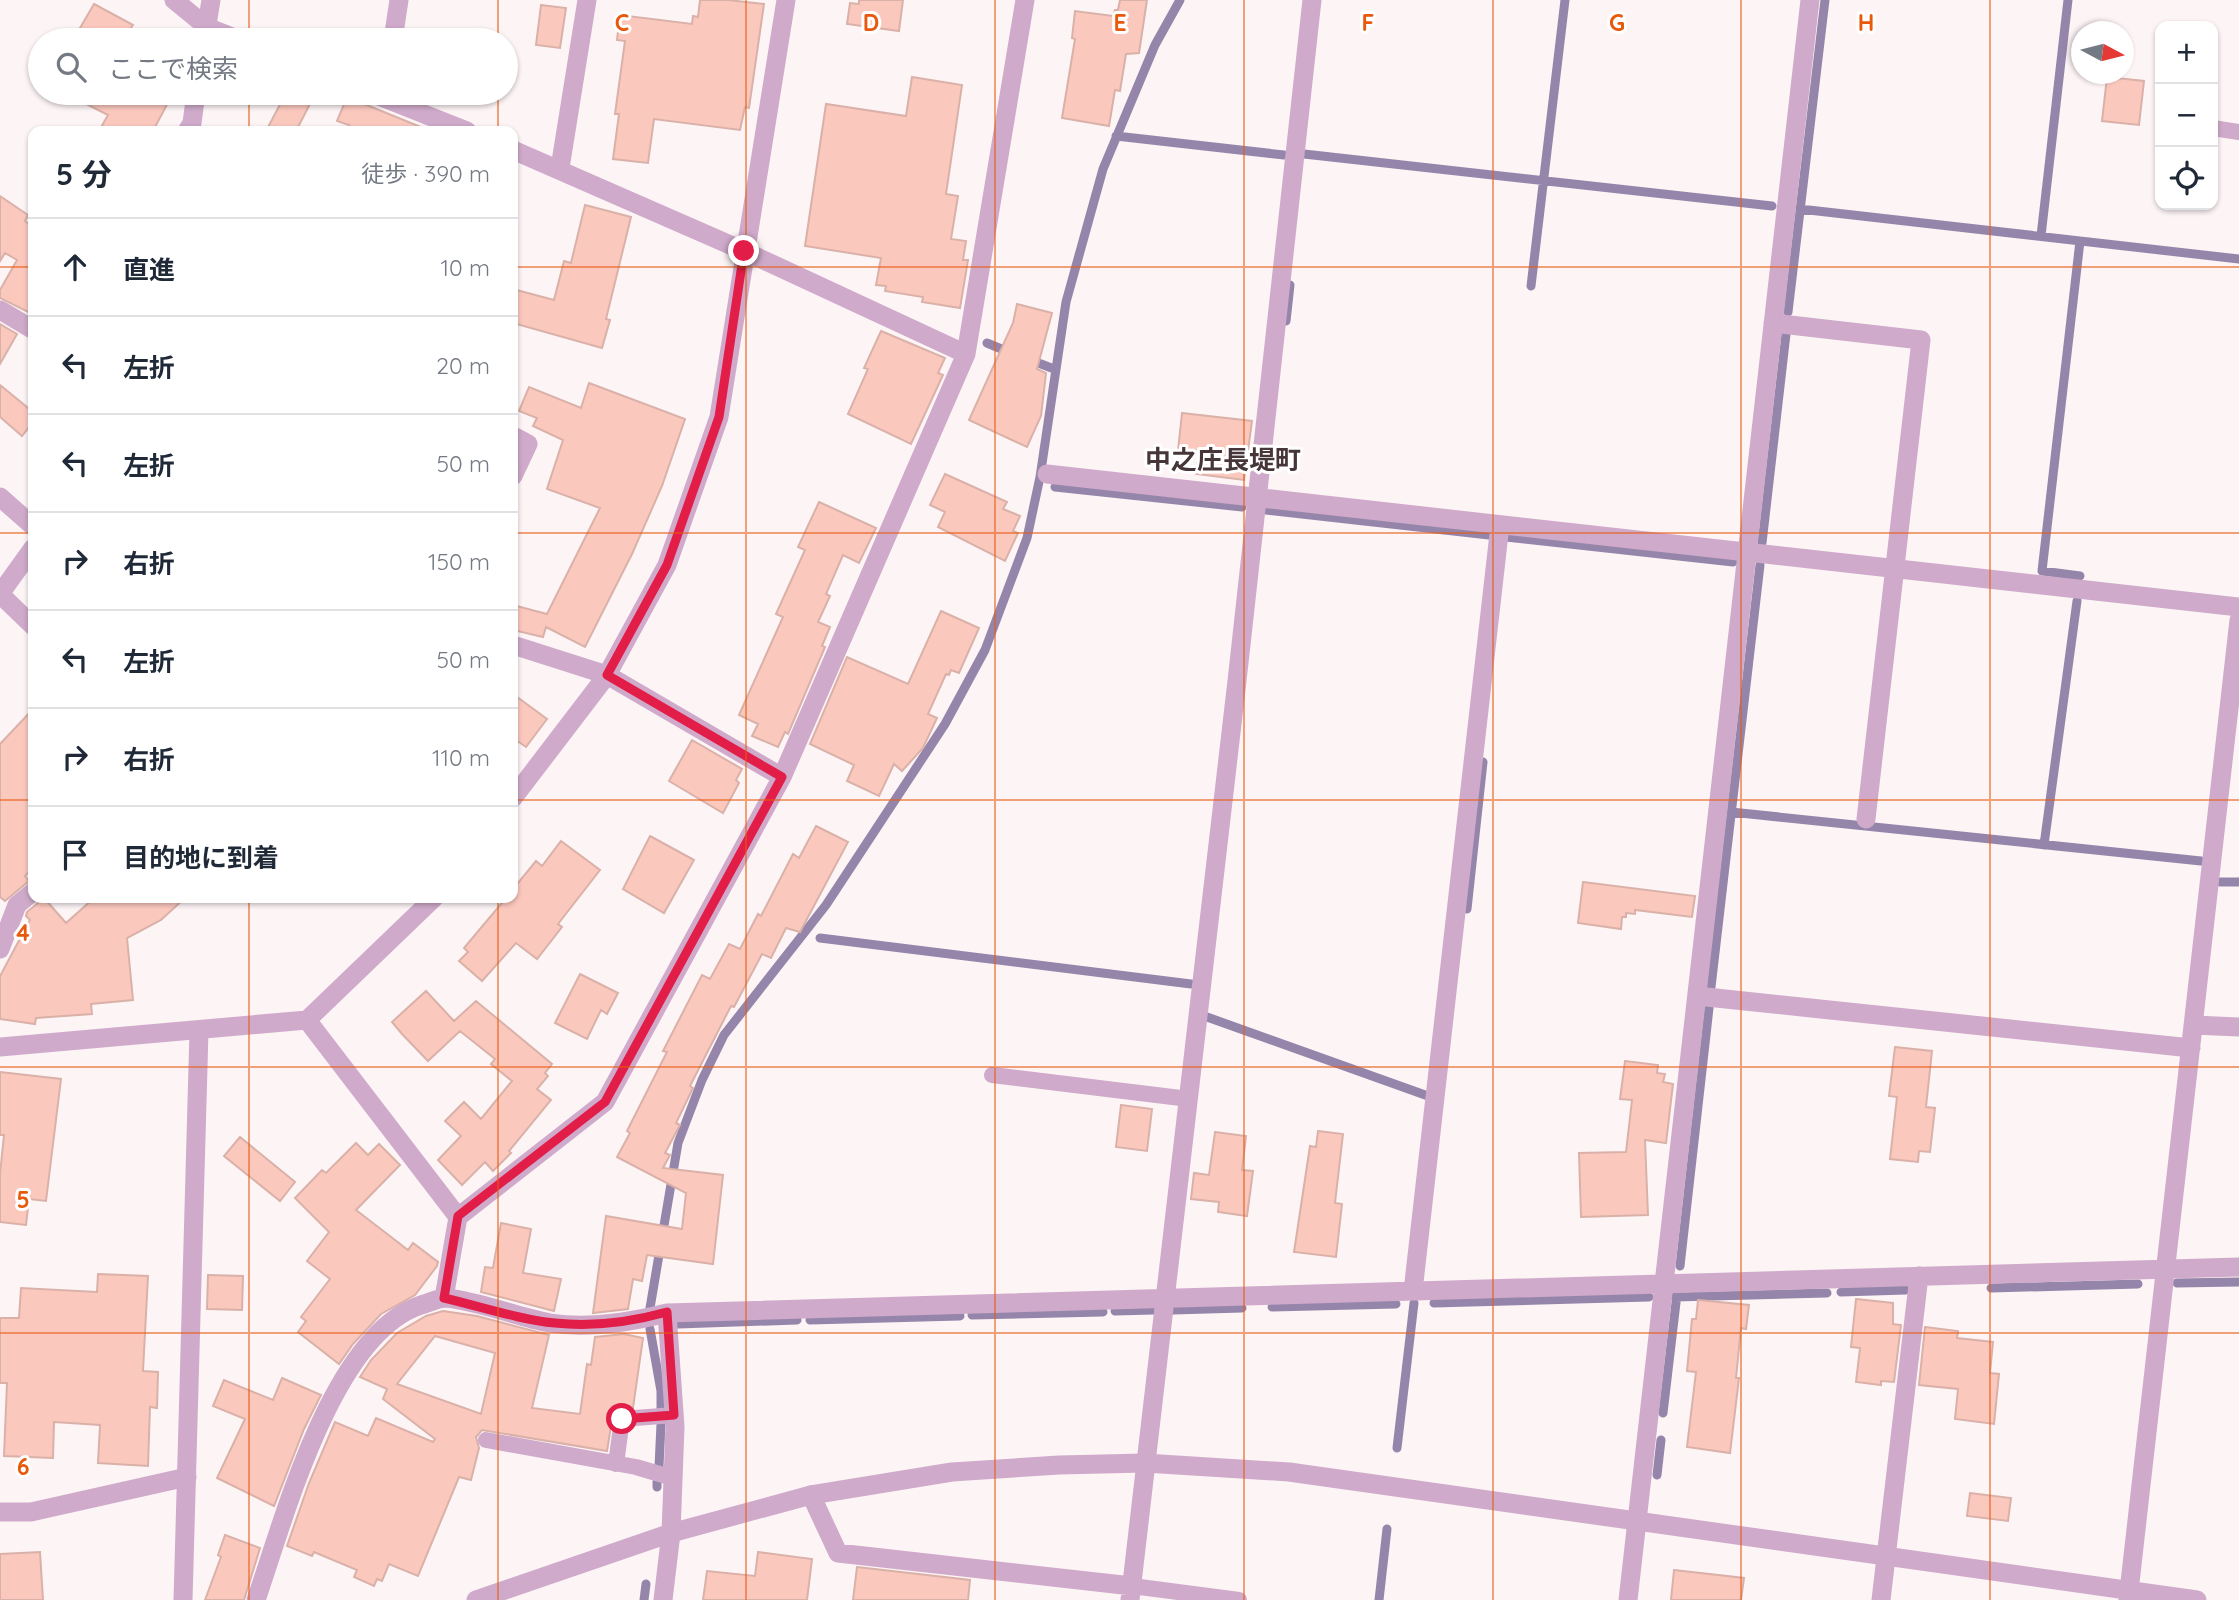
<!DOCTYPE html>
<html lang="ja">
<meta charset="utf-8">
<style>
:root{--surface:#fff;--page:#f2f2f3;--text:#1f2937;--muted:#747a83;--line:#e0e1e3}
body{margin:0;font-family:Quicksand,"Noto Sans JP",sans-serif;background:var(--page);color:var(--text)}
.controls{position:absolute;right:21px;top:21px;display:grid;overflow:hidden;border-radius:14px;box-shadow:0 2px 5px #0004}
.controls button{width:63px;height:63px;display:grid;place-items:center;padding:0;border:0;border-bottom:2px solid var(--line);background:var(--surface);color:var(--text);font:35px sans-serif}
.compass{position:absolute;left:2071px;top:21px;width:63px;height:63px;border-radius:50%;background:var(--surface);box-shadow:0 2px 5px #0004;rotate:97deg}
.stop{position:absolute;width:21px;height:21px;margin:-16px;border:5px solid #e11d48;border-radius:50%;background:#fff}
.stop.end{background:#e11d48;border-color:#fff;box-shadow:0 2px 7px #0008}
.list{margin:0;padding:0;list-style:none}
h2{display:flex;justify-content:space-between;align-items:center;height:91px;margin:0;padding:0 28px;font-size:30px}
h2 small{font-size:23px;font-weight:400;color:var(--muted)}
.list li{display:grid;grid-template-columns:46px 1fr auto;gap:21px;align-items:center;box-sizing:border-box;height:98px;padding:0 28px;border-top:2px solid var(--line)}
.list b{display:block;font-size:26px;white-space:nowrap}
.list em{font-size:23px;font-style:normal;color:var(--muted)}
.icon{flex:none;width:38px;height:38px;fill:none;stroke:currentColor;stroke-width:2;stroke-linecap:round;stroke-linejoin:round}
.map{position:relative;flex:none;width:2239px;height:1600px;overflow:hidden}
.search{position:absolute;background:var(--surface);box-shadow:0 2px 5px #0004;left:28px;top:28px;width:490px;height:77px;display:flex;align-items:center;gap:18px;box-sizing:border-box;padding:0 24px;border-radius:38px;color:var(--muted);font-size:26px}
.panel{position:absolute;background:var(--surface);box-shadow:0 2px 5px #0004;left:28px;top:126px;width:490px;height:777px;border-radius:14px}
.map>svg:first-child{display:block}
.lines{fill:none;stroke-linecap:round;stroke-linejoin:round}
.stream{stroke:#9685aa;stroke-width:9}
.building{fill:#fbc8be;stroke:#dab1a8;stroke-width:2;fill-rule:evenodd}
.service{stroke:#cfaaca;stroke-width:16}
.minor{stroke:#cfaaca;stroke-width:19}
.tertiary{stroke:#cfaaca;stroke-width:19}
.route{stroke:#e11d48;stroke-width:9}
.grid{fill:none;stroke:#e8590c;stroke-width:2;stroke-opacity:0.55}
.labels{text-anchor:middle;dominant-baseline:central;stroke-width:6;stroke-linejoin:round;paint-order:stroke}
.quarter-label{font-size:26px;font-weight:bold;fill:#46363a;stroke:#fff}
.grid-label{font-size:23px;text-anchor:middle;font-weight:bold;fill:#e8590c;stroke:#fff;stroke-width:6;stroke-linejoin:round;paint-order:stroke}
</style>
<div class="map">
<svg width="2239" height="1600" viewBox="0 0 2239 1600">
<rect width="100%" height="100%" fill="#fdf4f6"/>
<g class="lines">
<path class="stream" d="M1116,136L1284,155
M1304,154L1772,206
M1800,209L2239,259
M2041,236L2068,0
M2080,241L2042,571L2080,576
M1531,286L1565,0
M1788,312L1825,0
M1286,321L1290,285
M987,343L1011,353
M1028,359L1054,369
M1055,487L1242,507
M1266,510L1489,535
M1506,537L1733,562
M1762,543L1786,334
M1731,812L2201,861
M2044,845L2077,601
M2220,882H2239
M1467,909L1483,762
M820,938L1191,984
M1711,987L1760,565
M1207,1017L1428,1096
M1680,1266L1709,1008
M2177,1283L2239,1282
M1991,1288L2138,1284
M1841,1292L1906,1290
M1675,1297L1827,1293
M1434,1303L1649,1297
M1272,1307L1396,1304
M650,1308L678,1143L702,1080L724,1035L826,905L945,724L985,650L1027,538L1040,477L1066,302L1103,169L1155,45L1180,0
M1173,1310L1242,1308
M1115,1311L1154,1310
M972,1315L1103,1312
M810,1320L960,1316
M678,1324L797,1320
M650,1329L661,1391V1408
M1663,1413L1677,1294
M1397,1448L1414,1303
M659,1467L661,1424
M1657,1475L1661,1440
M657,1487V1482
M644,1600L646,1584
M1379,1600L1387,1529"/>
</g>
<path class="building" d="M700,0H728L764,4L749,108L745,107L740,130L654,119L648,163L613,159L619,114H615L625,41L617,40L620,15L692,24L693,16L698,17Z
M859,0H903L899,31L847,24L850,3L859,4Z
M1120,0H1147L1139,53L1126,54L1120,91L1115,90L1109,126L1062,118L1075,39L1072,38L1075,11L1113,16L1115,10H1118Z
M94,4L133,25L124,40H73Z
M541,5L566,8L560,48L536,45Z
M912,77L962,85L946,194L958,196L951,239L966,241L963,260H968L960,308L922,302L923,297L885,291L886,286L876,285L881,258L805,246L826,104L906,116Z
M2107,77L2144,81L2139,125L2102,121Z
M65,93H173L153,131H99L108,115Z
M286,93L310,104L296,131H266Z
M347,97L428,130V131H346L349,125L337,121Z
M0,196L28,215L25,221L33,227V307L30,313L0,298V290L17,260L5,253L0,261Z
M585,205L631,217L606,319L610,320L602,348L513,323V289L554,300L564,261L571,263Z
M1017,304L1052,313L1037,369L1046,373L1041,416L1027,447L969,420L1013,323Z
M0,324L17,334L0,364Z
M881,331L945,358L938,373L943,375L911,444L848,414L868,369L864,368Z
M589,383L685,419L662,486L632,554L585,647L546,627L543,637L513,630V605L547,614L600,508L547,489L563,440L533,426L537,418L519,411L529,387L581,408Z
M0,385L33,412V422L22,436L0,417Z
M1182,413L1252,421L1244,480L1196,474L1199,454L1178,451Z
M945,474L1007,502L1003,509L1020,516L1013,531L1018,533L1005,561L938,527L945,512L930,505Z
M819,502L876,528L859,563L843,555L826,594L830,596L818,622L830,627L822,646L825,647L788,734L785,732L778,747L752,736L758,724L739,715L783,617L776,614L805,550L798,547Z
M941,611L979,628L959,673L951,670L949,675L946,674L928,714L937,718L923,748L902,771L894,764L879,796L847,781L854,765L810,744L847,657L908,684Z
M513,694L547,719L526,747L513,738Z
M33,709V868L25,876L29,881L5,901L0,897V744Z
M692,740L742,769L736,780L739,783L723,813L669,781Z
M816,826L848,842L800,932L786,928L771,958L762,954L734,1007L731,1006L690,1086L693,1088L676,1123L680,1125L665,1153L670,1155L663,1168L723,1175L713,1264L647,1255L642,1281L633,1279L628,1309L593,1313L606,1216L682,1229L686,1193L617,1157L630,1133L627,1131L667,1052L663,1051L702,975L710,979L729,944L740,949L758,914L761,916L793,854L799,858Z
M650,836L694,860L664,913L623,889Z
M561,841L600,870L558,924L562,927L537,959L516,943L482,981L459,961L468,952L464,948L506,898H513V889L536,861L542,866Z
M1583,882L1695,896L1692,917L1635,910V914L1626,913V917H1622L1621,929L1578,923Z
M44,898L66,923L94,898H185L161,920L127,938L133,1000L91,1004L92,1014L36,1018L35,1024L0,1019V976L30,920L26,916L27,912Z
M580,974L618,993L607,1014L601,1010L587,1039L555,1023Z
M426,991L454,1021L476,1001L552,1064L545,1073L548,1076L537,1089L551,1100L509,1151L511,1153L493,1171L485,1162L462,1185L438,1160L461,1136L445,1121L464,1102L481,1119L512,1081L491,1064L495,1059L460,1031L428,1061L402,1034L392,1022Z
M1895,1047L1932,1051L1926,1107L1935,1108L1930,1152L1919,1151L1918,1162L1890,1159L1897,1097L1889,1096Z
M1625,1061L1658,1065L1657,1073L1665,1074L1663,1082L1673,1084L1666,1143L1645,1140L1648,1215L1581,1217L1579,1153L1626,1152L1632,1100L1620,1099Z
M0,1072L61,1079L46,1201L29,1199L26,1225L0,1222V1174L4,1135H0Z
M1121,1105L1152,1109L1147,1151L1116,1147Z
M1318,1131L1343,1134L1335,1203L1342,1204L1336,1257L1294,1252L1310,1146L1316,1147Z
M1215,1132L1246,1136L1242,1170L1253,1171L1247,1216L1218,1212L1219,1202L1191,1199L1194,1173L1209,1175Z
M240,1137L295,1182L280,1201L224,1156Z
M356,1143L368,1155L379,1144L400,1165L356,1210L408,1250L413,1243L438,1262L437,1266L415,1295L381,1314L353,1344L339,1364L298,1332L306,1321L301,1317L330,1279L307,1261L329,1232L295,1198L322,1170L326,1173Z
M501,1223L531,1229L523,1273L561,1279L554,1311L481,1292L485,1267L493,1268Z
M98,1274L148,1276L143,1371L158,1372L157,1408L150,1407L148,1466L98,1463L100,1425L54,1422L53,1458L4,1456L7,1383H0V1318H19L21,1288L97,1292Z
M208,1275L243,1276L242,1310L207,1309Z
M1856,1299L1893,1303V1324L1901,1325L1894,1382L1881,1381V1385L1856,1382L1860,1348L1851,1347Z
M1698,1300L1749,1305L1746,1329L1741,1328L1736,1378H1739L1730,1453L1687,1447L1696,1372L1687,1371L1692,1319H1696Z
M443,1311L477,1316L549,1335L532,1408L580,1414L587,1364L591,1365L595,1337L624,1334L643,1338L633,1408L614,1407L607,1451L482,1430L476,1437L479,1448L471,1480L459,1477L418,1576L389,1564L382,1581L377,1579L374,1586L354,1577L357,1570L314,1552L312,1556L287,1546L309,1483L335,1422L368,1436L376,1418L433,1442L435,1439L383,1399L387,1389L360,1377L371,1360L397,1333L426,1316ZM435,1336L495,1353L481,1414L397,1384Z
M1925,1327L1958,1331L1957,1338L1993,1342L1990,1373L1999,1374L1994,1424L1955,1419L1958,1389L1919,1385Z
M282,1378L321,1395L304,1429L274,1506L217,1478L245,1419L213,1406L224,1380L273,1400Z
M1970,1493L2011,1498L2008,1521L1967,1516Z
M225,1535L260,1548L244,1600H205L221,1557L218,1555Z
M40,1552L43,1600H0V1554Z
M758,1552L812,1559L807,1600H703L707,1571L755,1576Z
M857,1567L970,1580L968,1600H853Z
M1674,1570L1744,1578L1741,1600H1671Z"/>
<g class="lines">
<path class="service" d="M2213,128L2239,132
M992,1075L1189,1099
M486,1440L636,1467L673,1478
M616,1464L622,1419L674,1415
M1132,1586L1239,1600"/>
<path class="minor" d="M174,0L207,27L240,40
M205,37L211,0
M393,40L399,0
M371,93L467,131
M187,131L192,123L196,93
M513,150L744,251L966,354
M560,168L587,0
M0,310L32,329L33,328
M1773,323L1921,340L1866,819
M513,436L528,444L513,476
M1047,474L2239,607
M0,497L33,526
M0,594L33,548
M0,594L33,626
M513,645L607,675L782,777
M0,949L17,905L33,892
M1697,996L2191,1048
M307,1020L458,1217
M2193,1025L2239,1027
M1413,1291L1500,525
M444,1298L458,1217L605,1102L782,777L966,354L1025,0
M811,1495L838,1553L1132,1586
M0,1512H31L187,1477
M256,1600C284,1520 332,1334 421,1305C429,1303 438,1298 446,1298C479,1301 517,1317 550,1323C587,1329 631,1322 667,1313L2239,1267
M663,1600L671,1533L675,1427L667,1313
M1130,1600L1237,681L1312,0
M1628,1600L1810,0
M1881,1600L1919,1276
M2128,1600L2239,620"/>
<path class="tertiary" d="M513,798L607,675L667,565L719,417L786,0
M0,1047L307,1020L434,898
M183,1600L199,1031
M476,1600L671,1533L811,1495L952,1472L1059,1465L1145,1463L1289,1472L2197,1600"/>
</g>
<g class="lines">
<path class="route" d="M622,1419L674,1415L667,1312C631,1322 592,1327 555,1323C520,1320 479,1306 444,1298L458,1216L605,1102L782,777L607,675L667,565L719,417L744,251"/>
</g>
<path class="grid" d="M249,0V40M498,0V40M746,0V1600M995,0V1600M1244,0V1600M1493,0V1600M1741,0V1600M1990,0V1600M249,93V131M498,93V131M0,267H33M513,267H2239M0,533H33M513,533H2239M0,800H33M513,800H2239M249,898V1600M498,898V1600M0,1067H2239M0,1333H2239"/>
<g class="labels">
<g class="quarter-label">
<text x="1223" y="459">中之庄長堤町</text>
</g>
</g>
<g class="grid-label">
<text x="622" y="31">C</text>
<text x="871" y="31">D</text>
<text x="1120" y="31">E</text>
<text x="1368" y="31">F</text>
<text x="1617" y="31">G</text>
<text x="1866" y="31">H</text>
<text x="23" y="941">4</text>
<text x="23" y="1208">5</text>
<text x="23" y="1475">6</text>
</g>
</svg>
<div class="controls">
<button>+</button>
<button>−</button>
<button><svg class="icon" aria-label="locate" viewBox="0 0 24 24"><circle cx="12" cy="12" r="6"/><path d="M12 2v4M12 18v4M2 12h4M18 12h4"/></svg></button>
</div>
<svg class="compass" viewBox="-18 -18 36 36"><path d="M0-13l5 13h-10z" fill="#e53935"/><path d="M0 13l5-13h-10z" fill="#747a83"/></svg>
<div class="stop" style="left:622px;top:1419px"></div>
<div class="stop end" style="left:744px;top:251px"></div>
<div class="search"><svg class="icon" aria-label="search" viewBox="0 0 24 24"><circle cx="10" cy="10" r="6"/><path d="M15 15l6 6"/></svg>ここで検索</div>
<section class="panel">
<h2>5 分<small>徒歩 · 390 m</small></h2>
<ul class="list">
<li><svg class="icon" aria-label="ahead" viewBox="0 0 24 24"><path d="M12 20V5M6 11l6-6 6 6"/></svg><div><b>直進</b></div><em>10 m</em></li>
<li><svg class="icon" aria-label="left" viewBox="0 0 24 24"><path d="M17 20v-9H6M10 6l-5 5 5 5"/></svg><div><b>左折</b></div><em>20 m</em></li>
<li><svg class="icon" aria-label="left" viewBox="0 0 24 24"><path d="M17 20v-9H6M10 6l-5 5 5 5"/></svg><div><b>左折</b></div><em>50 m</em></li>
<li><svg class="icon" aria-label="right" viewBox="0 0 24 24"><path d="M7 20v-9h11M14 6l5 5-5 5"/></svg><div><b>右折</b></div><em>150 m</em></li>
<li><svg class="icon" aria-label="left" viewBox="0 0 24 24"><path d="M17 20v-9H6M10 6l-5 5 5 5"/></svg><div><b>左折</b></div><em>50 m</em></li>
<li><svg class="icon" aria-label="right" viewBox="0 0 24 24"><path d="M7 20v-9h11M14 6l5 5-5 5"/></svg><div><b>右折</b></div><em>110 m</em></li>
<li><svg class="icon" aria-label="arrive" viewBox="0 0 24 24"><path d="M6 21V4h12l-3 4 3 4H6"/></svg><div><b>目的地に到着</b></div></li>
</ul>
</section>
</div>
